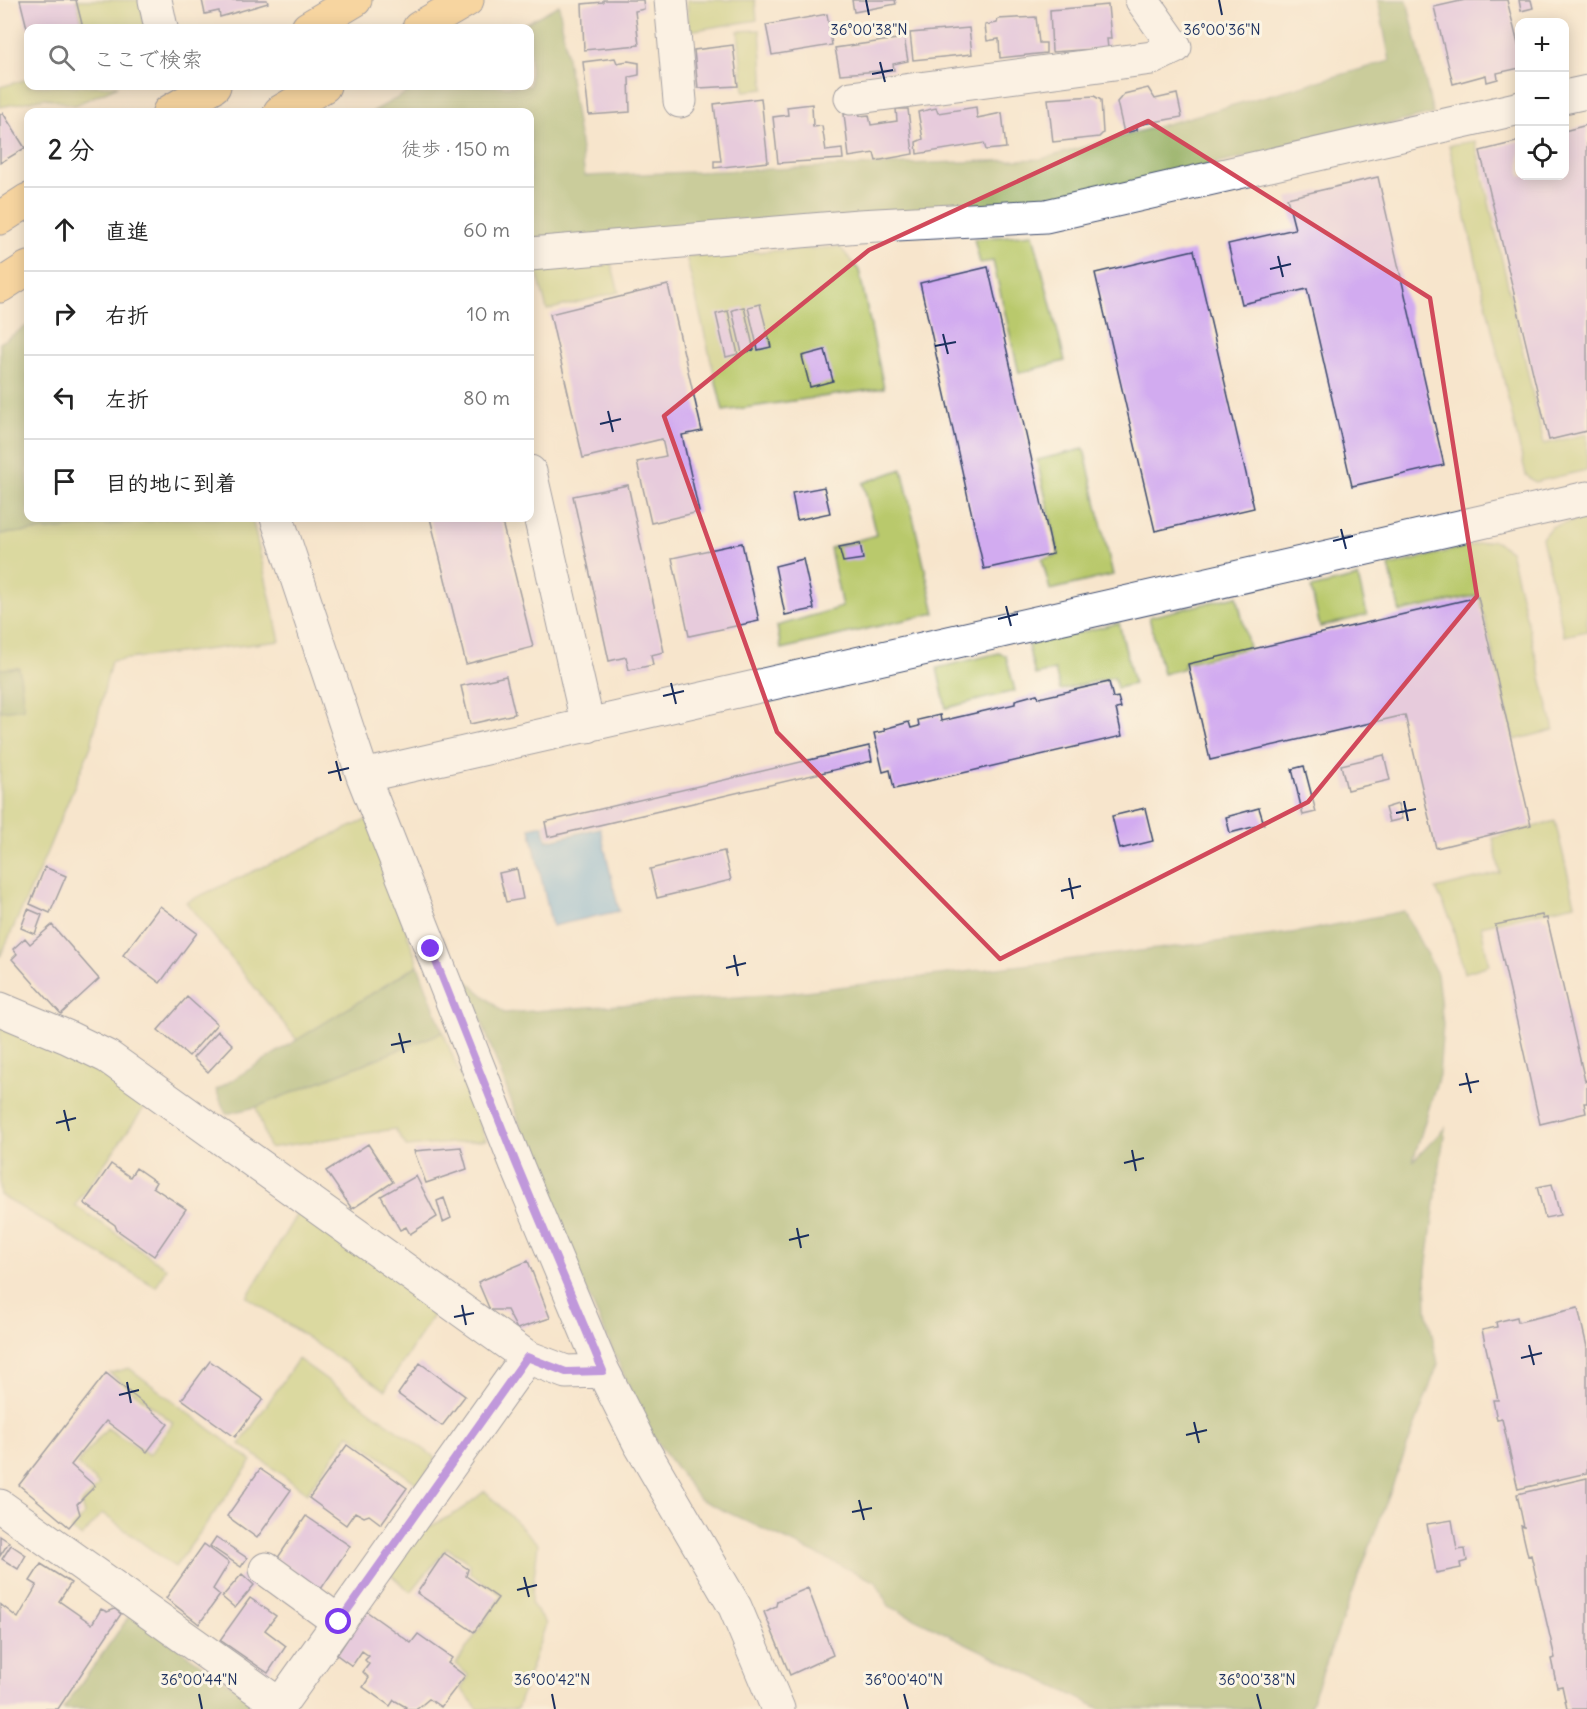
<!DOCTYPE html>
<html lang="ja">
<meta charset="utf-8">
<style>
:root{--surface:#fff;--page:#f6f6f6;--text:#222;--muted:#767676;--line:#e0e0e0}
body{margin:0;font-family:Delius,"Klee One",sans-serif;background:var(--page);color:var(--text)}
.controls{position:absolute;right:18px;top:18px;display:grid;overflow:hidden;border-radius:12px;box-shadow:0 3px 15px #0003}
.controls button{width:54px;height:54px;display:grid;place-items:center;padding:0;border:0;border-bottom:2px solid var(--line);background:var(--surface);color:var(--text);font:30px sans-serif}
.stop{position:absolute;width:18px;height:18px;margin:-14px;border:4px solid #7c3aed;border-radius:50%;background:#fff}
.stop.end{background:#7c3aed;border-color:#fff;box-shadow:0 2px 6px #0008}
.list{margin:0;padding:0;list-style:none}
h2{display:flex;justify-content:space-between;align-items:center;height:78px;margin:0;padding:0 24px;font-size:26px}
h2 small{font-size:20px;font-weight:400;color:var(--muted)}
.list li{display:grid;grid-template-columns:39px 1fr auto;gap:18px;align-items:center;box-sizing:border-box;height:84px;padding:0 24px;border-top:2px solid var(--line)}
.list b{display:block;font-size:22px;white-space:nowrap}
.list em{font-size:20px;font-style:normal;color:var(--muted)}
.icon{flex:none;width:33px;height:33px;fill:none;stroke:currentColor;stroke-width:2;stroke-linecap:round;stroke-linejoin:round}
.map{position:relative;flex:none;width:1587px;height:1709px;overflow:hidden}
.search{position:absolute;background:var(--surface);box-shadow:0 3px 15px #0003;left:24px;top:24px;width:510px;height:66px;display:flex;align-items:center;gap:15px;box-sizing:border-box;padding:0 21px;border-radius:12px;color:var(--muted);font-size:22px}
.panel{position:absolute;background:var(--surface);box-shadow:0 3px 15px #0003;left:24px;top:108px;width:510px;height:414px;border-radius:12px}
.map>svg:first-child{display:block}
.green{fill:#b9c96c;stroke:#6a7c65;stroke-width:1.5}
.forest{fill:#92ad60;stroke:#566e5f;stroke-width:1.5}
.water{fill:#60a9d7;stroke:#3e6c9a;stroke-width:1.5}
.building{fill:#d2abf0}
.lines{fill:none;stroke-linecap:round;stroke-linejoin:round}
.minor-casing{stroke:#3c4a6e;stroke-width:35}
.highway-casing{stroke:#3c4a6e;stroke-width:35}
.minor{stroke:#fff;stroke-width:33}
.highway{stroke:#f7c06c;stroke-width:33}
.route{stroke:#7c3aed;stroke-width:8}
.marked{fill:none;stroke:#d1495b;stroke-width:4.5;stroke-linejoin:round}
.ticks{fill:none;stroke:#1b2f5e;stroke-width:2}
.ticks-label{font-size:15px;text-anchor:middle;fill:#1b2f5e;stroke:#fcf5e5;stroke-width:6;stroke-linejoin:round;paint-order:stroke}
</style>
<div class="map">
<svg width="1587" height="1709" viewBox="0 0 1587 1709">
<rect width="100%" height="100%" fill="#fcf5e5"/>
<filter id="ink" filterUnits="userSpaceOnUse"><feTurbulence type="fractalNoise" baseFrequency=".0167" numOctaves="2"/><feDisplacementMap in="SourceGraphic" scale="12" xChannelSelector="R" yChannelSelector="G"/><feConvolveMatrix kernelMatrix="1 2 1 2 8 2 1 2 1" color-interpolation-filters="sRGB"/></filter>
<filter id="wash" filterUnits="userSpaceOnUse"><feTurbulence type="fractalNoise" baseFrequency=".008" numOctaves="4" result="noise"/><feDisplacementMap in="SourceGraphic" scale="24" xChannelSelector="R" yChannelSelector="G"/><feGaussianBlur stdDeviation="1.35" result="paint"/><feColorMatrix in="noise" values="0 0 0 0 0 0 0 0 0 0 0 0 0 0 0 0 0 1.4 0 .05"/><feComposite in="paint" operator="in"/></filter>
<g filter="url(#wash)">
<rect width="100%" height="100%" fill="#f7e5cc"/>
<path class="green" d="M76,0H140L145,28H83Z
M687,0H755L757,20L689,31Z
M760,30L764,89L744,91L738,31Z
M28,79V86H118L75,105L45,98L0,107V87Z
M1475,141L1544,444L1587,434V470L1535,482L1526,475L1449,145Z
M1033,234L1065,361L1019,373L993,261L980,263L974,239Z
M840,247L859,270L884,388L723,411L686,256Z
M611,263L619,292L547,310L536,268Z
M1084,449L1113,575L1050,590L1042,559L1059,555L1037,460Z
M902,469L935,613L781,649L777,626L842,607L830,548L876,535L863,483Z
M169,518H252L280,641L111,661L91,746L39,871L0,957V711L24,708L19,668L0,669V534L150,521Z
M1587,518V631L1564,636L1542,538L1551,527Z
M1493,540L1510,551L1554,730L1514,740L1479,595L1400,612L1389,566Z
M1358,577L1367,615L1320,627L1311,588Z
M1237,596L1249,648L1184,663L1185,668L1163,674L1149,617Z
M1119,623L1134,684L1117,688L1114,677L1060,690L1055,670L1035,675L1028,645Z
M999,653L1006,656L1015,691L946,708L937,668Z
M368,819L418,965L297,1040L186,902Z
M1555,821L1575,904L1481,926L1489,965L1464,973L1451,920L1436,889L1500,873L1493,838Z
M0,1019L96,1063L149,1101L75,1205L166,1268L156,1287L0,1195Z
M443,1032L486,1140L407,1147L395,1129L269,1148L256,1107Z
M298,1212L439,1306L385,1390L247,1297Z
M298,1359L436,1458L419,1485L349,1434L307,1493L240,1444Z
M129,1368L252,1461L175,1567L102,1513L82,1537L71,1530L84,1515L81,1504L99,1485L77,1464L107,1428L149,1455L173,1423L110,1373Z
M485,1491L538,1544L531,1603L546,1624L517,1709H478L461,1689L469,1676L456,1664L502,1595L470,1573V1563L447,1548L411,1592L390,1574L419,1532L458,1512Z"/>
<path class="forest" d="M1378,0H1407L1433,114L1050,202L530,247V112H372L419,86H530V28H517L559,5L585,176L1041,159L1390,61Z
M28,325V518H169L150,521L0,534V343Z
M19,668L24,708L0,711V669Z
M1404,911L1437,974L1443,1024L1439,1075L1413,1161L1445,1128L1426,1270L1427,1310L1438,1364L1309,1709H1101L889,1606L876,1582L699,1499L648,1430L558,1226L466,980L504,1013L780,994L1299,932Z
M418,965L443,1032L256,1107L226,1114L216,1090Z
M130,1615L260,1705L256,1709H63Z"/>
<path class="water" d="M543,825L547,841L600,828L619,911L552,926L530,828Z"/>
<g id="blocks">
<path class="building" d="M20,0H76L83,28H27Z
M202,0H267L268,3L220,17L219,11L205,14Z
M603,0H643L644,9L635,11L639,45L584,50L582,4L603,2Z
M852,0H895L896,4L854,12Z
M1465,0H1507L1520,52V68L1497,73L1498,79L1487,82L1486,75L1453,84L1434,7Z
M1519,0H1531L1533,8L1521,11Z
M1108,5L1111,39H1107L1108,48L1052,52L1050,10Z
M827,14L832,45L772,55L766,25Z
M1036,17L1039,43H1046V53L1000,58L999,39L987,41L985,25L997,23L998,19Z
M969,28L972,54L913,60L910,33Z
M904,38L908,61L893,64L894,70L840,74L835,48Z
M733,45L738,86L698,88L694,50Z
M615,58L617,63L628,61L639,63V75L629,77L630,112L589,115L583,62Z
M1148,88L1155,99L1177,94L1182,117L1137,125V130L1124,133L1117,102L1124,94Z
M1094,96L1101,100L1103,133L1099,137L1053,142L1048,99Z
M761,98L768,162L714,168V161H721L714,104Z
M812,104L813,127L822,126L826,151L842,149L843,159L778,163L773,117L788,115L787,107Z
M976,107L977,118L1002,113L1006,148L986,150L984,143L917,154L916,142L923,139L918,112L936,108L938,113Z
M896,109H908L913,154L876,161L874,153L849,157L844,114L859,112L860,116L869,115L871,125L897,121Z
M3,113L25,148L0,163V115Z
M1587,125V431L1549,440L1480,151L1520,141V176H1564V131Z
M1378,177L1444,465L1352,486L1307,289L1242,304L1228,244L1295,229L1287,198Z
M1194,250L1254,508L1155,531L1095,273Z
M988,267L1053,554L984,569L920,283Z
M668,285L702,431L682,435L699,512L651,523L637,462L666,456L662,439L583,458L550,314Z
M760,304L771,347L758,350L748,307Z
M744,307L754,350L742,353L732,310Z
M728,311L738,354L726,357L716,314Z
M825,350L833,381L810,387L802,356Z
M628,485L664,652L651,655L653,665L629,670L626,657L609,661L573,496Z
M824,487L830,513L797,520L792,493Z
M430,518H501L533,647L466,664Z
M742,543L759,621L689,636L672,558Z
M860,543L863,559L843,562L839,547Z
M803,559L814,609L785,615L775,566Z
M1478,597L1531,825L1436,848L1405,715L1210,760L1188,664Z
M506,676L515,714L470,724L461,686Z
M1109,682L1113,698L1118,697L1121,708L1116,709L1122,736L894,789L890,770L883,772L874,733L885,731L884,729L909,722L911,728L919,726L918,720L940,715L941,721L1015,704V700L1037,694L1039,698Z
M869,746L872,761L548,837L545,822Z
M1384,755L1390,780L1347,790L1341,765Z
M1304,766L1316,812L1303,815L1292,769Z
M1398,804L1402,819L1389,822L1385,808Z
M1145,808L1153,841L1120,849L1112,816Z
M1259,808L1264,824L1230,833L1226,817Z
M724,851L731,880L657,898L650,869Z
M45,867L66,876L50,913L30,904Z
M517,869L523,899L506,902L499,873Z
M160,906L197,933L160,983L123,955Z
M28,909L42,915L35,934L21,928Z
M1542,915L1543,919L1547,918L1585,1081L1587,1080V1103H1584L1586,1113L1540,1124L1495,925Z
M52,925L99,979L61,1014L12,959L17,954L13,949L25,938L30,944Z
M187,997L217,1024L189,1056L158,1030Z
M218,1031L233,1045L208,1072L193,1058Z
M368,1144L393,1182L352,1209L326,1171Z
M461,1147L467,1169L426,1183L414,1151Z
M111,1164L130,1177L136,1168L156,1182L153,1187L186,1209L154,1256L117,1230L115,1225L84,1203Z
M416,1176L437,1217L410,1234L406,1227L400,1230L381,1196Z
M1552,1184L1560,1215L1545,1218L1537,1187Z
M444,1198L451,1218L443,1222L437,1201Z
M528,1261L550,1318L517,1329L507,1310H490L478,1282Z
M1578,1308L1587,1347V1473L1518,1489L1502,1419L1497,1420L1493,1400H1498L1482,1330L1497,1327L1496,1322L1517,1317L1518,1322Z
M210,1361L263,1399L235,1437L182,1399Z
M420,1363L465,1396L442,1426L398,1394Z
M106,1373L168,1424L147,1452L106,1421L71,1465L95,1486L77,1504L80,1514L69,1527L19,1485Z
M347,1445L407,1488L381,1524L369,1515L364,1517L355,1512L346,1525L309,1498Z
M260,1469L291,1490L257,1538L227,1516Z
M1587,1478V1709H1567L1562,1686L1557,1687L1551,1659L1555,1658L1531,1555L1528,1556L1521,1526L1524,1527L1517,1494Z
M306,1516L350,1546L321,1589L277,1559Z
M1452,1520L1457,1550L1465,1549L1467,1561L1460,1563L1461,1568L1436,1573L1427,1524Z
M0,1536L9,1542L0,1556Z
M216,1537L247,1558L241,1567L210,1546Z
M204,1544L229,1563L213,1589L220,1595L199,1624L166,1598Z
M11,1545L26,1555L18,1569L2,1559Z
M444,1553L468,1569L466,1576L498,1598L474,1632L417,1593Z
M41,1564L71,1583L59,1601L92,1624L101,1609L107,1612L115,1609L121,1614L58,1709H0V1604L18,1618L37,1585L30,1581Z
M242,1574L254,1585L235,1608L222,1597Z
M808,1588L833,1655L790,1675L764,1612L776,1606L777,1601Z
M250,1598L276,1616L265,1630L286,1646L268,1673L220,1640Z
M366,1611L411,1643L418,1634L452,1658L448,1663L465,1676L441,1707L429,1699L417,1709H404L406,1707L394,1700L390,1706L363,1687L369,1678L363,1672L369,1664L365,1660L369,1656L362,1651L352,1666L337,1655Z"/>
</g>
</g>
<g filter="url(#ink)">
<use href="#blocks" fill-opacity="0" stroke="#3c4a6e" stroke-width="1.5"/>
<g class="lines">
<defs>
<path id="minor" d="M155,0L161,28
M671,0L680,101
M1564,97L1587,92
M851,98L1152,58L1175,47L1142,0
M530,254L859,226L1046,216L1520,108
M530,472L588,726
M277,518L363,776L516,1163L603,1371L640,1444L735,1607L778,1709
M363,776L1587,498
M0,1009L67,1037L108,1057L527,1357L566,1372L603,1371
M0,1506L280,1705
M266,1569L339,1622
M277,1709L527,1357"/>
<path id="highway" d="M308,28L355,0
M419,28L467,0
M169,112L214,86
M280,112L324,86
M0,218L28,200
M0,286L28,268"/>
</defs>
<use href="#minor" class="minor-casing"/>
<use href="#highway" class="highway-casing"/>
<use href="#minor" class="minor"/>
<use href="#highway" class="highway"/>
</g>
</g>
<g class="lines" filter="url(#ink)">
<path class="route" d="M339,1622L527,1357L566,1372L603,1371L516,1163L431,949"/>
</g>
<path d="M0 0H1587V1709H0ZM1148,121L1430,298L1477,596L1308,802L1000,959L777,732L664,416L869,250Z" fill="#f7e5cc" fill-opacity=".55" fill-rule="evenodd"/>
<path class="marked" d="M1148,121L1430,298L1477,596L1308,802L1000,959L777,732L664,416L869,250Z"/>
<path class="ticks" d="M866,0L869,15M1219,0L1222,15M880,62L885,82M872,74L893,70M1278,256L1283,277M1270,269L1291,264M943,334L948,354M935,346L956,342M608,411L613,432M600,424L621,419M1341,529L1346,549M1333,541L1353,536M1006,606L1011,626M998,619L1018,614M671,683L676,704M663,696L684,691M336,761L341,781M328,773L349,768M1404,801L1408,821M1396,813L1416,809M1069,878L1073,899M1061,891L1081,886M734,955L738,976M726,968L746,963M399,1033L404,1053M391,1045L411,1041M1466,1073L1471,1093M1459,1085L1479,1081M64,1110L69,1131M56,1123L76,1118M1132,1150L1136,1171M1124,1163L1144,1158M797,1228L801,1248M789,1240L809,1235M462,1305L466,1325M454,1317L474,1313M1529,1345L1534,1365M1521,1358L1542,1353M127,1382L131,1403M119,1395L139,1390M1194,1422L1199,1443M1186,1435L1207,1430M859,1500L864,1520M852,1512L872,1508M524,1577L529,1597M517,1590L537,1585M199,1694L202,1709M552,1694L555,1709M904,1694L908,1709M1257,1694L1261,1709"/>
<g class="ticks-label">
<text x="869" y="35">36°00'38"N</text>
<text x="1222" y="35">36°00'36"N</text>
<text x="199" y="1685">36°00'44"N</text>
<text x="552" y="1685">36°00'42"N</text>
<text x="904" y="1685">36°00'40"N</text>
<text x="1257" y="1685">36°00'38"N</text>
</g>
</svg>
<div class="controls">
<button>+</button>
<button>−</button>
<button><svg class="icon" aria-label="locate" viewBox="0 0 24 24"><circle cx="12" cy="12" r="6"/><path d="M12 2v4M12 18v4M2 12h4M18 12h4"/></svg></button>
</div>
<div class="stop" style="left:339px;top:1622px"></div>
<div class="stop end" style="left:431px;top:949px"></div>
<div class="search"><svg class="icon" aria-label="search" viewBox="0 0 24 24"><circle cx="10" cy="10" r="6"/><path d="M15 15l6 6"/></svg>ここで検索</div>
<section class="panel">
<h2>2 分<small>徒歩 · 150 m</small></h2>
<ul class="list">
<li><svg class="icon" aria-label="ahead" viewBox="0 0 24 24"><path d="M12 20V5M6 11l6-6 6 6"/></svg><div><b>直進</b></div><em>60 m</em></li>
<li><svg class="icon" aria-label="right" viewBox="0 0 24 24"><path d="M7 20v-9h11M14 6l5 5-5 5"/></svg><div><b>右折</b></div><em>10 m</em></li>
<li><svg class="icon" aria-label="left" viewBox="0 0 24 24"><path d="M17 20v-9H6M10 6l-5 5 5 5"/></svg><div><b>左折</b></div><em>80 m</em></li>
<li><svg class="icon" aria-label="arrive" viewBox="0 0 24 24"><path d="M6 21V4h12l-3 4 3 4H6"/></svg><div><b>目的地に到着</b></div></li>
</ul>
</section>
</div>
